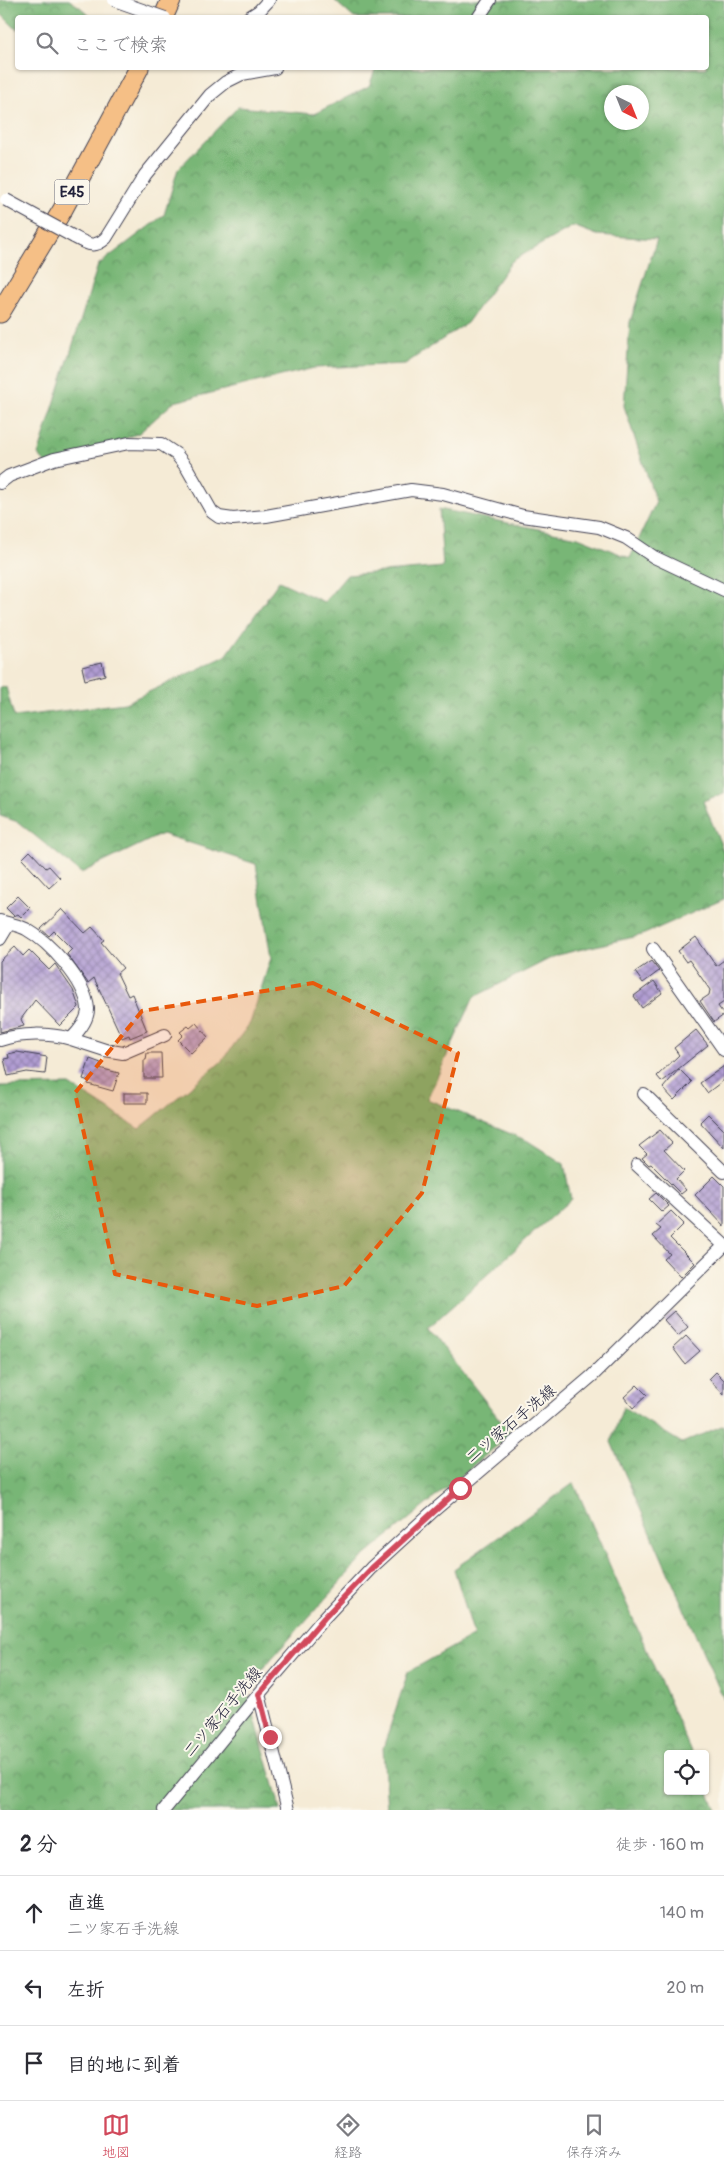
<!DOCTYPE html>
<html lang="ja">
<meta charset="utf-8">
<style>
:root{--surface:#fff;--page:#f2f2f3;--text:#2b2b33;--muted:#7c7c81;--line:#e1e1e2;--accent:#d1495b}
body{margin:0;font-family:Pangolin,"Klee One",sans-serif;background:var(--page);color:var(--text)}
.controls{position:absolute;right:15px;bottom:15px;display:grid;overflow:hidden;border-radius:5px;box-shadow:0 1px 4px #0004}
.controls button{width:45px;height:45px;display:grid;place-items:center;padding:0;border:0;border-bottom:1px solid var(--line);background:var(--surface);color:var(--text);font:25px sans-serif}
.compass{position:absolute;left:604px;top:85px;width:45px;height:45px;border-radius:50%;background:var(--surface);box-shadow:0 1px 4px #0004;rotate:137deg}
.stop{position:absolute;width:15px;height:15px;margin:-11px;border:4px solid #d1495b;border-radius:50%;background:#fff}
.stop.end{background:#d1495b;border-color:#fff;box-shadow:0 1px 5px #0008}
.list{margin:0;padding:0;list-style:none}
h2{display:flex;justify-content:space-between;align-items:center;height:65px;margin:0;padding:0 20px;font-size:21px}
h2 small{font-size:16px;font-weight:400;color:var(--muted)}
.list li{display:grid;grid-template-columns:32px 1fr auto;gap:15px;align-items:center;box-sizing:border-box;height:75px;padding:0 20px;border-top:1px solid var(--line)}
.list b{display:block;font-size:19px;white-space:nowrap}
.list p{margin:0;font-size:16px;white-space:nowrap;color:var(--muted)}
.list em{font-size:16px;font-style:normal;color:var(--muted)}
.icon{flex:none;width:28px;height:28px;fill:none;stroke:currentColor;stroke-width:2;stroke-linecap:round;stroke-linejoin:round}
.map{position:relative;flex:none;width:724px;height:1810px;overflow:hidden}
.search{position:absolute;background:var(--surface);box-shadow:0 1px 4px #0004;left:15px;right:15px;top:15px;height:55px;display:flex;align-items:center;gap:12px;box-sizing:border-box;padding:0 18px;border-radius:5px;color:var(--muted);font-size:19px}
.sheet{height:290px;background:var(--surface)}
nav{display:flex;justify-content:space-around;align-items:center;box-sizing:border-box;height:70px;border-top:1px solid var(--line);background:var(--surface);font-size:14px;color:var(--muted)}
nav a{display:grid;justify-items:center;gap:2px}
nav .on{color:var(--accent)}
.map>svg:first-child{display:block}
.forest{fill:url(#forest-crowns);stroke:#4d6c58;fill-rule:evenodd}
.building{fill:url(#building-cross-hatch)}
.lines{fill:none;stroke-linecap:round;stroke-linejoin:round}
.minor-casing{stroke:#424052;stroke-width:14}
.highway-casing{stroke:#424052;stroke-width:21}
.minor{stroke:#fff;stroke-width:12}
.highway{stroke:#f5bf86;stroke-width:19}
.minor-bridge-casing{stroke:#424052;stroke-width:14;stroke-linecap:butt}
.minor-bridge{stroke:#fff;stroke-width:12}
.route{stroke:#d1495b;stroke-width:6}
.marked{fill:#e8590c;fill-opacity:0.2;stroke:#e8590c;stroke-width:4;stroke-dasharray:10 6;stroke-linejoin:round}
.labels{text-anchor:middle;dominant-baseline:central;stroke-width:4;stroke-linejoin:round;paint-order:stroke}
.shield{fill:#fbf7ec;stroke:#636270;stroke-width:1}
.shield-label{font-size:15px;font-weight:bold;fill:#22223b}
.street-label{font-size:16px;fill:#22223b;stroke:#fbf7ec}
</style>
<div class="map">
<svg width="724" height="1810" viewBox="0 0 724 1810">
<defs>
<pattern id="forest-crowns" width="20" height="18" patternUnits="userSpaceOnUse" patternTransform="scale(1.25)"><rect width="20" height="18" fill="#78b676"/><path d="M2 6a3 3 0 1 1 6 0M12 15a3 3 0 1 1 6 0" fill="none" stroke="#629462"/></pattern>
<pattern id="building-cross-hatch" width="8" height="8" patternUnits="userSpaceOnUse" patternTransform="scale(1.25)"><rect width="8" height="8" fill="#b09cd2"/><path d="M0 0l8 8M0 8l8-8" fill="none" stroke="#8f7fac"/></pattern>
</defs>
<rect width="100%" height="100%" fill="#fbf7ec"/>
<filter id="ink" filterUnits="userSpaceOnUse"><feTurbulence type="fractalNoise" baseFrequency=".02" numOctaves="2"/><feDisplacementMap in="SourceGraphic" scale="10" xChannelSelector="R" yChannelSelector="G"/><feConvolveMatrix kernelMatrix="1 2 1 2 8 2 1 2 1" color-interpolation-filters="sRGB"/></filter>
<filter id="wash" filterUnits="userSpaceOnUse"><feTurbulence type="fractalNoise" baseFrequency=".0096" numOctaves="4" result="noise"/><feDisplacementMap in="SourceGraphic" scale="20" xChannelSelector="R" yChannelSelector="G"/><feGaussianBlur stdDeviation="1.12" result="paint"/><feColorMatrix in="noise" values="0 0 0 0 0 0 0 0 0 0 0 0 0 0 0 0 0 1.4 0 .05"/><feComposite in="paint" operator="in"/></filter>
<g filter="url(#wash)">
<rect width="100%" height="100%" fill="#f5ebd6"/>
<path class="forest" d="M0,0H69L80,7L91,17L18,18L17,30L0,13Z
M336,0H724V793L703,801L724,852V899L642,935L557,955L474,997L427,1099L528,1141L564,1164L571,1199L428,1328L511,1434L362,1558L246,1687L281,1810H0V1086L70,1085L139,1129L221,1062L250,1023L271,958L256,864L162,834L81,873L18,822L0,816V688L6,687L14,717L125,703L226,656L279,581L324,602L347,575L443,567L439,509L578,537L630,558L656,502L624,406L630,322L657,239L597,235L573,226L512,261L467,323L405,364L314,368L174,402L139,433L51,469L38,455L98,265L164,215L178,169L238,107L314,114L369,86L376,68H706V18H354L335,1ZM612,92H642V122H612Z
M623,1407L682,1443L724,1425V1700L611,1442Z
M574,1483L692,1754H668V1791H705V1784L716,1810H387L383,1748L408,1672L474,1635L454,1569Z"/>
<g id="blocks">
<path class="building" d="M102,662L105,675L85,680L82,667Z
M30,851L46,868L49,866L60,878L49,888L22,859Z
M18,896L30,908L21,917L18,914L14,916L6,908Z
M62,909L85,933L92,927L104,940L101,942L123,968L117,973L128,996L132,994L147,1031L130,1038L129,1035L122,1038L94,978L88,983L67,954L72,949L54,931L49,936L41,929Z
M696,937L716,966L724,960V1002L718,1006L724,1015L714,1022L700,1001L709,995L710,990L689,960L686,962L678,951Z
M15,947L23,956L29,950L49,970L55,964L73,990L79,1007L60,1026L35,1000L21,1019L24,1026L0,1032V961Z
M651,961L659,971L643,983L635,972Z
M654,981L662,993L642,1008L634,996Z
M196,1023L208,1037L191,1053L178,1040L183,1035L180,1032L188,1026L190,1028Z
M696,1030L708,1045L662,1082L657,1076L679,1055L674,1048Z
M17,1052L47,1057L45,1074L27,1072L8,1076L4,1059L9,1058L8,1054Z
M147,1053H161L162,1078H144V1060H146Z
M90,1059L101,1063L99,1068L119,1073L113,1091L88,1084L89,1081L83,1079Z
M724,1066V1080L707,1093L700,1083Z
M679,1069L692,1082L674,1100L663,1088Z
M124,1093H147V1103H124Z
M708,1114L724,1130V1148L700,1122Z
M660,1130L672,1143L664,1150L684,1171L676,1179L686,1190L681,1194L651,1164L649,1165L642,1158L647,1154L639,1146Z
M714,1176L724,1186V1226L695,1195Z
M656,1193L669,1206L662,1212L649,1199Z
M671,1211L684,1224L670,1238L695,1263L681,1277L664,1259L670,1254L653,1236L661,1229L656,1225Z
M674,1311L688,1327L678,1336L664,1320Z
M686,1336L700,1351L685,1364L673,1348Z
M716,1372L724,1380V1395L709,1379Z
M637,1385L647,1395L633,1408L624,1397Z"/>
</g>
</g>
<g filter="url(#ink)">
<use href="#blocks" fill-opacity="0" stroke="#424052" stroke-width="1"/>
<g class="lines">
<defs>
<path id="minor" d="M248,18L259,11L269,0
M478,18L490,0
M74,237C87,244 94,249 106,238L145,175L210,95L226,82L242,74L275,68
M0,483L9,476L54,459L129,443L161,444L176,454L187,468L212,512L219,517L233,519L266,516L411,490L443,494L523,516L599,527L626,538L654,557L724,590
M0,921C8,923 18,925 26,929C49,942 86,981 88,1009C88,1020 78,1032 71,1039C49,1033 22,1033 0,1040
M0,939L9,924
M653,949L724,1050
M71,1039L105,1050L123,1053L165,1035
M644,1094L724,1172
M637,1165L724,1245
M259,1694L288,1810
M164,1810L259,1694L324,1618L371,1568L431,1513L592,1376L724,1246"/>
<path id="highway" d="M163,18L171,0
M0,313L63,209L139,68"/>
</defs>
<use href="#minor" class="minor-casing"/>
<use href="#highway" class="highway-casing"/>
<use href="#minor" class="minor"/>
<use href="#highway" class="highway"/>
<defs>
<path id="minor-bridge" d="M114,0L165,18
M6,200L74,237"/>
</defs>
<use href="#minor-bridge" class="minor-bridge-casing"/>
<use href="#minor-bridge" class="minor-bridge"/>
</g>
</g>
<g class="lines" filter="url(#ink)">
<path class="route" d="M270,1737L259,1694L324,1618L372,1568L460,1488"/>
</g>
<path class="marked" d="M313,983L458,1053L422,1193L344,1286L257,1306L115,1274L75,1093L142,1011Z"/>
<g class="labels">
<rect class="shield" x="54.5" y="179.5" width="35" height="25" rx="4"/>
<g class="shield-label">
<text x="72" y="192">E45</text>
</g>
<g class="street-label">
<text transform="translate(511 1424) rotate(-40)">二ツ家石手洗線</text>
<text transform="translate(223 1712) rotate(-50)">二ツ家石手洗線</text>
</g>
</g>
</svg>
<div class="controls">
<button><svg class="icon" aria-label="locate" viewBox="0 0 24 24"><circle cx="12" cy="12" r="6"/><path d="M12 2v4M12 18v4M2 12h4M18 12h4"/></svg></button>
</div>
<svg class="compass" viewBox="-18 -18 36 36"><path d="M0-13l5 13h-10z" fill="#e53935"/><path d="M0 13l5-13h-10z" fill="#7c7c81"/></svg>
<div class="stop" style="left:460px;top:1488px"></div>
<div class="stop end" style="left:270px;top:1737px"></div>
<div class="search"><svg class="icon" aria-label="search" viewBox="0 0 24 24"><circle cx="10" cy="10" r="6"/><path d="M15 15l6 6"/></svg>ここで検索</div>
</div>
<section class="sheet">
<h2>2 分<small>徒歩 · 160 m</small></h2>
<ul class="list">
<li><svg class="icon" aria-label="ahead" viewBox="0 0 24 24"><path d="M12 20V5M6 11l6-6 6 6"/></svg><div><b>直進</b><p>二ツ家石手洗線</p></div><em>140 m</em></li>
<li><svg class="icon" aria-label="left" viewBox="0 0 24 24"><path d="M17 20v-9H6M10 6l-5 5 5 5"/></svg><div><b>左折</b></div><em>20 m</em></li>
<li><svg class="icon" aria-label="arrive" viewBox="0 0 24 24"><path d="M6 21V4h12l-3 4 3 4H6"/></svg><div><b>目的地に到着</b></div></li>
</ul>
</section>
<nav>
<a class="on"><svg class="icon" aria-label="map" viewBox="0 0 24 24"><path d="M3 6l6-2 6 2 6-2v14l-6 2-6-2-6 2zM9 4v14M15 6v14"/></svg>地図</a>
<a><svg class="icon" aria-label="directions" viewBox="0 0 24 24"><path d="M12 3l9 9-9 9-9-9zM9 14v-3h6M13 9l2 2-2 2"/></svg>経路</a>
<a><svg class="icon" aria-label="saved" viewBox="0 0 24 24"><path d="M7 4h10v16l-5-4-5 4z"/></svg>保存済み</a>
</nav>
